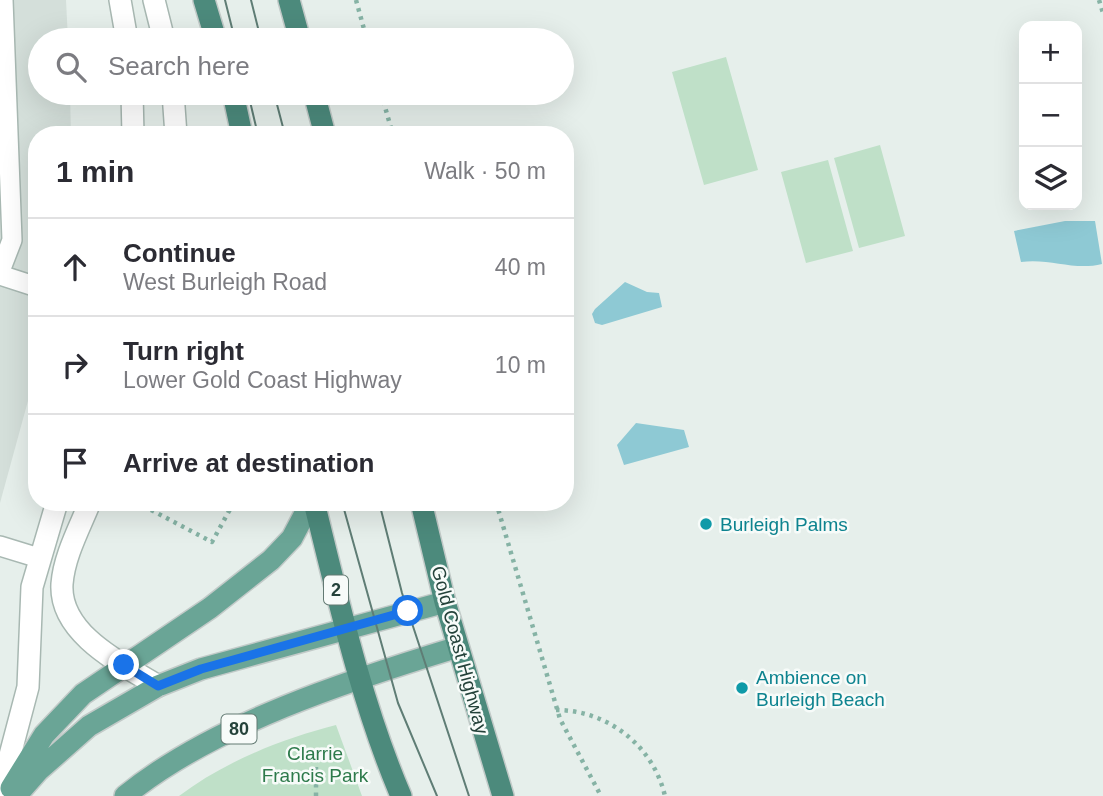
<!DOCTYPE html>
<meta charset="utf-8">
<style>
:root{--surface:#fff;--page:#f7f7f7;--text:#2b2b33;--muted:#7c7c81;--line:#e1e1e2}
body{margin:0;font-family:Helvetica,sans-serif;background:var(--page);color:var(--text)}
.controls{position:absolute;right:21px;top:21px;display:grid;overflow:hidden;border-radius:14px;box-shadow:0 7px 28px #0002}
.controls button{width:63px;height:63px;display:grid;place-items:center;padding:0;border:0;border-bottom:2px solid var(--line);background:var(--surface);color:var(--text);font:35px sans-serif}
.stop{position:absolute;width:21px;height:21px;margin:-16px;border:5px solid #1a73e8;border-radius:50%;background:#fff}
.stop.end{background:#1a73e8;border-color:#fff;box-shadow:0 2px 7px #0008}
.list{margin:0;padding:0;list-style:none}
h2{display:flex;justify-content:space-between;align-items:center;height:91px;margin:0;padding:0 28px;font-size:30px}
h2 small{font-size:23px;font-weight:400;color:var(--muted)}
.list li{display:grid;grid-template-columns:46px 1fr auto;gap:21px;align-items:center;box-sizing:border-box;height:98px;padding:0 28px;border-top:2px solid var(--line)}
.list b{display:block;font-size:26px;white-space:nowrap}
.list p{margin:0;font-size:23px;white-space:nowrap;color:var(--muted)}
.list em{font-size:23px;font-style:normal;color:var(--muted)}
.icon{flex:none;width:38px;height:38px;fill:none;stroke:currentColor;stroke-width:2;stroke-linecap:round;stroke-linejoin:round}
.map{position:relative;flex:none;width:1103px;height:796px;overflow:hidden}
.search{position:absolute;background:var(--surface);box-shadow:0 7px 28px #0002;left:28px;top:28px;width:546px;height:77px;display:flex;align-items:center;gap:18px;box-sizing:border-box;padding:0 24px;border-radius:38px;color:var(--muted);font-size:26px}
.panel{position:absolute;background:var(--surface);box-shadow:0 7px 28px #0002;left:28px;top:126px;width:546px;height:385px;border-radius:28px}
.map>svg:first-child{display:block}
.built{fill:#d4dfda}
.green{fill:#bfe0c8}
.water{fill:#8ec9d4}
.lines{fill:none;stroke-linecap:round;stroke-linejoin:round}
.service-casing{stroke:#a8b8b2;stroke-width:22}
.minor-casing{stroke:#a8b8b2;stroke-width:24}
.primary-casing{stroke:#c2cac8;stroke-width:24}
.trunk-casing{stroke:#c2cac8;stroke-width:24}
.path{stroke:#86b3a5;stroke-width:4.5;stroke-dasharray:3.5 5;stroke-linecap:butt}
.service{stroke:#fff;stroke-width:19}
.minor{stroke:#fff;stroke-width:21}
.primary{stroke:#6aa596;stroke-width:21}
.trunk{stroke:#4c8a7c;stroke-width:21}
.tram{stroke:#5f7d75;stroke-width:2}
.route{stroke:#1a73e8;stroke-width:9}
.culture-dot{fill:#0f9aa8;stroke:#f7fbf9;stroke-width:2.5}
.labels{text-anchor:middle;dominant-baseline:central;stroke-width:5;stroke-linejoin:round;paint-order:stroke}
.shield{fill:#f7fbf9;stroke:#637a73;stroke-width:2}
.shield-label{font-size:18px;font-weight:bold;fill:#24423a}
.culture-label{font-size:19px;fill:#0d838f;stroke:#f7fbf9;text-anchor:start}
.street-label{font-size:19px;fill:#24423a;stroke:#f7fbf9}
.park-label{font-size:19px;fill:#2d7a4b;stroke:#f7fbf9}
</style>
<div class="map">
<svg width="1103" height="796" viewBox="0 0 1103 796">
<rect width="100%" height="100%" fill="#e6efeb"/>
<path class="built" d="M0,0H66L68,40H40V93H70L71,135H37V368L0,503Z"/>
<path class="green" d="M726,57L758,170L704,185L672,72Z
M880,145L905,236L859,248L834,158Z
M828,160L853,251L806,263L781,172Z
M336,725L362,796H179C224,762 281,739 336,725Z"/>
<path class="water" d="M1065,221H1095L1102,264C1074,271 1050,258 1021,262L1014,231Z
M625,282L647,292L659,293L662,307L602,325L595,323L592,314L595,309Z
M636,423L684,430L689,447L624,465L617,445Z"/>
<g class="lines">
<defs>
<path id="service" d="M0,271L12,240L3,0
M0,275L37,287
M0,546L39,558"/>
<path id="minor" d="M120,0L127,40
M154,0L164,40
M132,93L133,135
M173,93L176,135
M90,502C80,527 64,556 62,584C59,634 122,664 158,686
M0,793L28,687L32,587L57,502"/>
<path id="primary" d="M11,788L44,735L83,694L210,608L271,560L292,538L311,502
M16,796L38,771L89,726L158,686L201,669L445,602
M125,796C213,724 350,680 458,647"/>
<path id="trunk" d="M204,0L216,40
M289,0L300,40
M233,93L242,135
M314,93L325,135
M314,502C338,599 362,705 401,796
M421,502L445,602L503,796"/>
</defs>
<use href="#service" class="service-casing"/>
<use href="#minor" class="minor-casing"/>
<use href="#primary" class="primary-casing"/>
<use href="#trunk" class="trunk-casing"/>
<path class="path" d="M356,0L367,40
M1099,0L1103,13
M381,93L393,135
M136,502L212,542L234,502
M496,502L560,719L601,796
M556,710C607,710 653,745 665,796
M316,796V761L334,749"/>
<use href="#service" class="service"/>
<use href="#minor" class="minor"/>
<use href="#primary" class="primary"/>
<use href="#trunk" class="trunk"/>
<path class="tram" d="M225,0L235,40
M251,0L261,40
M248,93L258,135
M274,93L285,135
M342,502L398,703L437,796
M379,502L402,593L469,796"/>
</g>
<g class="lines">
<path class="route" d="M124,665L158,686L201,669L408,611"/>
</g>
<g class="culture-dot">
<circle cx="706" cy="524" r="7"/>
<circle cx="742" cy="688" r="7"/>
</g>
<g class="labels">
<g class="shield">
<rect x="324" y="575.5" width="24" height="29" rx="5"/>
<rect x="221.5" y="714.5" width="35" height="29" rx="5"/>
</g>
<g class="shield-label">
<text x="336" y="590">2</text>
<text x="239" y="729">80</text>
</g>
<g class="culture-label">
<text x="720" y="524">Burleigh Palms</text>
<text x="756" y="677">Ambience on<tspan x="756" dy="22">Burleigh Beach</tspan></text>
</g>
<g class="street-label">
<text transform="translate(460 650) rotate(75)">Gold Coast Highway</text>
</g>
<g class="park-label">
<text x="315" y="753">Clarrie<tspan x="315" dy="22">Francis Park</tspan></text>
</g>
</g>
</svg>
<div class="controls">
<button>+</button>
<button>−</button>
<button><svg class="icon" aria-label="layers" viewBox="0 0 24 24"><path d="M12 4l9 5-9 5-9-5zM3 14l9 5 9-5"/></svg></button>
</div>
<div class="stop" style="left:408px;top:611px"></div>
<div class="stop end" style="left:124px;top:665px"></div>
<div class="search"><svg class="icon" aria-label="search" viewBox="0 0 24 24"><circle cx="10" cy="10" r="6"/><path d="M15 15l6 6"/></svg>Search here</div>
<section class="panel">
<h2>1 min<small>Walk · 50 m</small></h2>
<ul class="list">
<li><svg class="icon" aria-label="ahead" viewBox="0 0 24 24"><path d="M12 20V5M6 11l6-6 6 6"/></svg><div><b>Continue</b><p>West Burleigh Road</p></div><em>40 m</em></li>
<li><svg class="icon" aria-label="right" viewBox="0 0 24 24"><path d="M7 20v-9h11M14 6l5 5-5 5"/></svg><div><b>Turn right</b><p>Lower Gold Coast Highway</p></div><em>10 m</em></li>
<li><svg class="icon" aria-label="arrive" viewBox="0 0 24 24"><path d="M6 21V4h12l-3 4 3 4H6"/></svg><div><b>Arrive at destination</b></div></li>
</ul>
</section>
</div>
